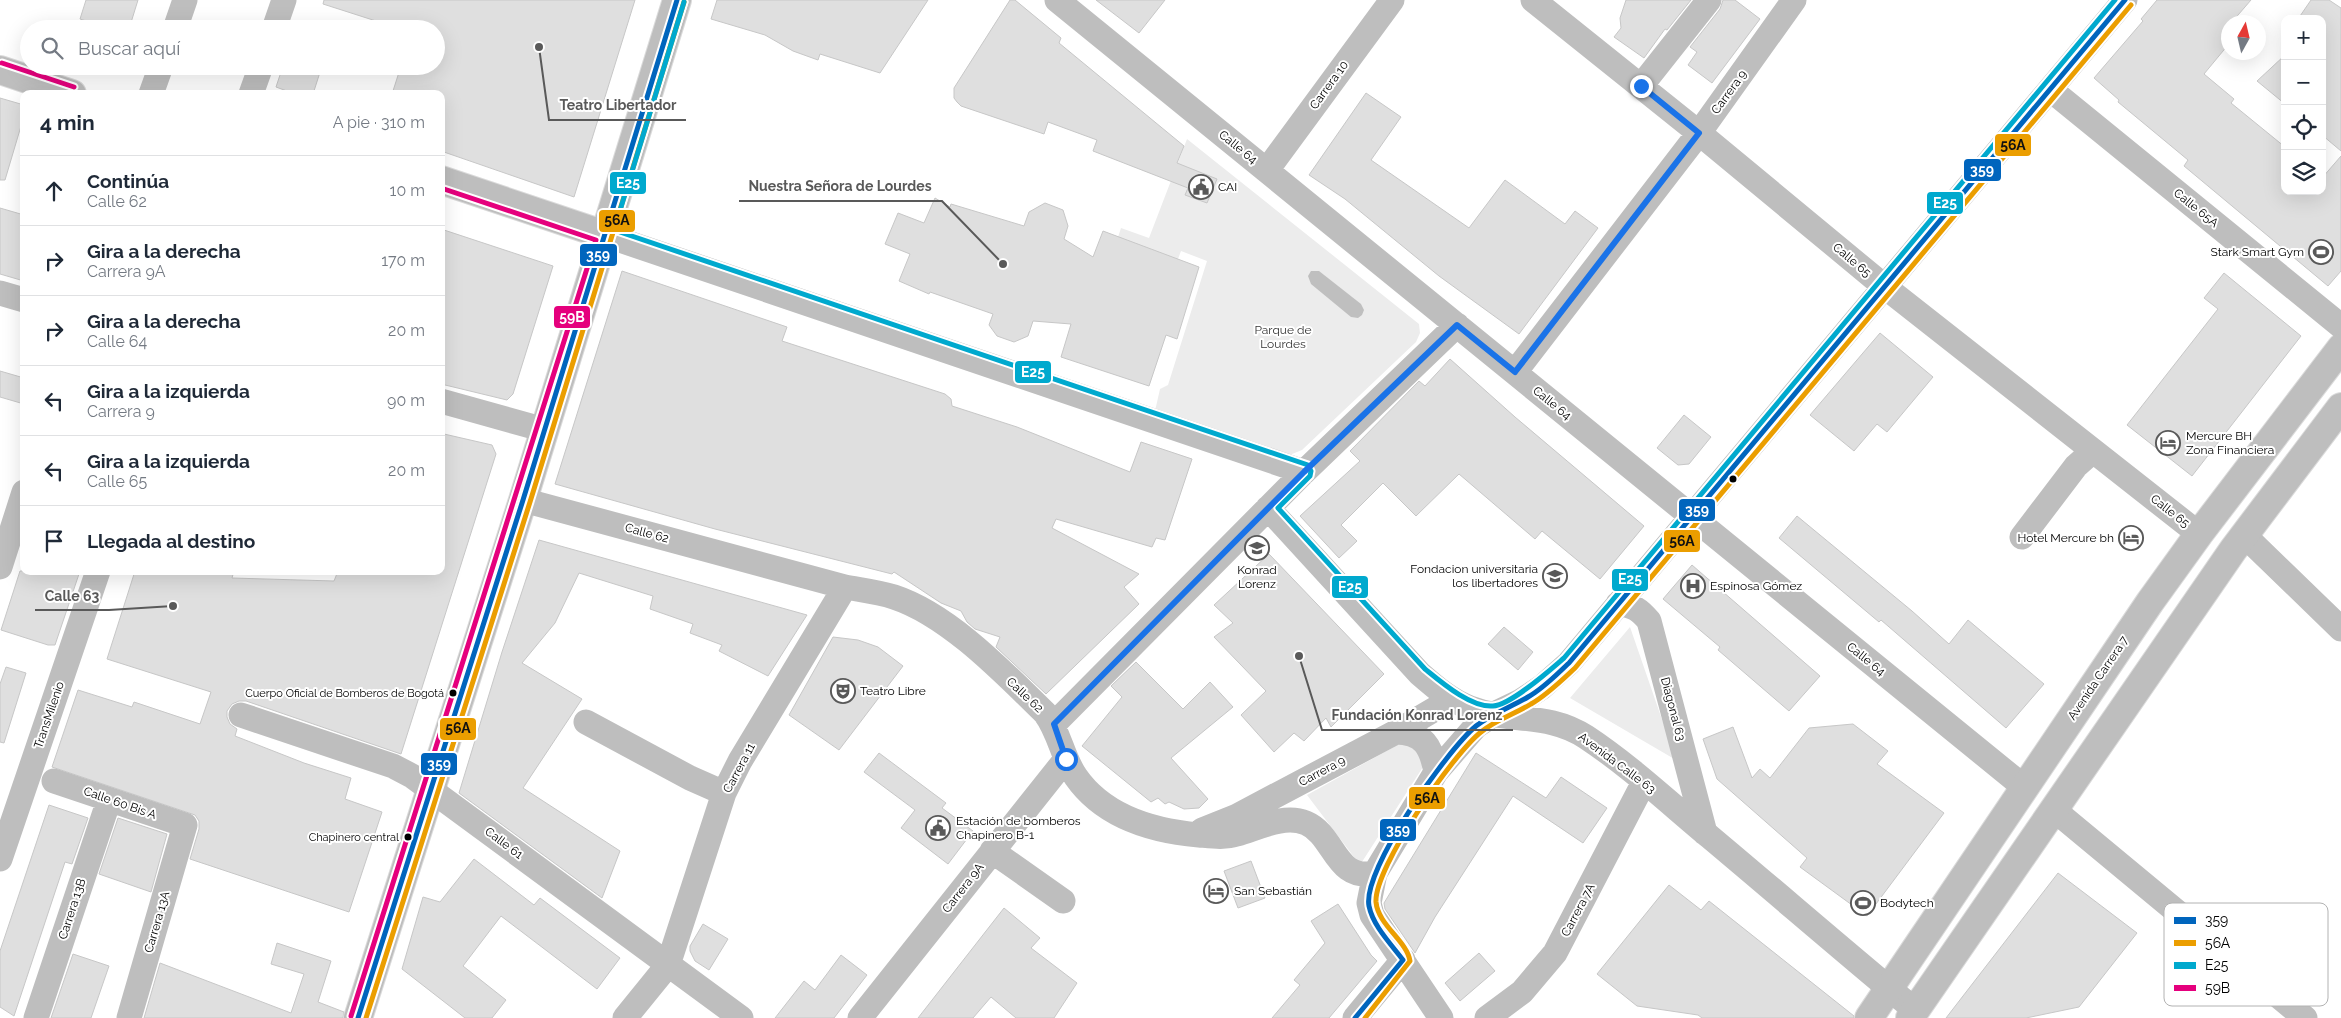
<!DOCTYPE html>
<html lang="es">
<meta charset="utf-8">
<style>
:root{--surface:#fff;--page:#f6f6f7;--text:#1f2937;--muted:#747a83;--line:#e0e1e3}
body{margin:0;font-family:Raleway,sans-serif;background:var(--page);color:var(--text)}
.controls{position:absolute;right:15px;top:15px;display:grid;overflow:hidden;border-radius:10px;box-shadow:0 5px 20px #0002}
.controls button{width:45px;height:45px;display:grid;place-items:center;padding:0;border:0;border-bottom:1px solid var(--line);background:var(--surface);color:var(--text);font:25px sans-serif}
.compass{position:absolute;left:2221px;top:15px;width:45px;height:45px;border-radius:50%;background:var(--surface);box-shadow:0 5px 20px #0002;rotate:8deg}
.stop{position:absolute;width:15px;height:15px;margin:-11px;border:4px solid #1a73e8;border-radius:50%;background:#fff}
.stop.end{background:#1a73e8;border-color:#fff;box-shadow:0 1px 5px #0008}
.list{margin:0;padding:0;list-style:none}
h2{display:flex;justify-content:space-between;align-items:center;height:65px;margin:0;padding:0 20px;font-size:21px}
h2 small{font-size:16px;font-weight:400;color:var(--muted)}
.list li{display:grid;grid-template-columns:32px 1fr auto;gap:15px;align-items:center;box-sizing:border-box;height:70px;padding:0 20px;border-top:1px solid var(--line)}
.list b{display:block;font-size:19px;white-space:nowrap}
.list p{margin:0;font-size:16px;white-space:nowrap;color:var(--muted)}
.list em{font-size:16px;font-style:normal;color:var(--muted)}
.icon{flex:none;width:28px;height:28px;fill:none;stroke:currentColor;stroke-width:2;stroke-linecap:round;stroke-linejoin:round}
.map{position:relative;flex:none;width:2341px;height:1018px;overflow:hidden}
.search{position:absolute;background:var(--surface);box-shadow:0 5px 20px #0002;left:20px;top:20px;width:425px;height:55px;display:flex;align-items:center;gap:12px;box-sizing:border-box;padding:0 18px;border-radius:28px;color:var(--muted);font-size:19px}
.panel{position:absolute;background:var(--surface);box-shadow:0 5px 20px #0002;left:20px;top:90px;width:425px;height:485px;border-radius:10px}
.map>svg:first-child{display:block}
.green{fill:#ececec}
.water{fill:#bfbfbf}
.building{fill:#dfdfdf;stroke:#c7c7c7}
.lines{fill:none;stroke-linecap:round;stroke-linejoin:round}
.major-casing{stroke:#dbdbdb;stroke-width:30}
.minor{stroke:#bebebe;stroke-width:25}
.major{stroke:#bebebe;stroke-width:28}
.bus-1-casing{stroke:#fff;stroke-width:9}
.bus-2-casing{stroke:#fff;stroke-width:9}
.bus-3-casing{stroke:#fff;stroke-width:9}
.bus-4-casing{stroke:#fff;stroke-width:9}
.bus-1{stroke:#0065bd;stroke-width:5}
.bus-2{stroke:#eb9e00;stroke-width:5}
.bus-3{stroke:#00a9ce;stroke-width:5}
.bus-4{stroke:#e5007d;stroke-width:5}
.route{stroke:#1a73e8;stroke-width:6}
.bus-dot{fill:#000;stroke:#fff;stroke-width:2}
.labels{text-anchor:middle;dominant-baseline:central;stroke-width:4;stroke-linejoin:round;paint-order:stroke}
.bus-label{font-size:11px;fill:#000;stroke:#fff;text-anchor:end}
.street-label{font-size:12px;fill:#000;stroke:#fff}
.poi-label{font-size:12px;fill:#000;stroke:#fff;text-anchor:start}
.park-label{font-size:12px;fill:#333;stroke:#fff}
.key{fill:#fff;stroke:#b2b2b2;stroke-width:1}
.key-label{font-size:14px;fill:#000}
.leader{fill:none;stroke:#595959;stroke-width:2}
.callout-dot{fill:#595959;stroke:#fff;stroke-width:2}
.callout-label{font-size:14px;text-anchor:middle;font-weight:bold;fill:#595959;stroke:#fff;stroke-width:4;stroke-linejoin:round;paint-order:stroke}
.line-badge{stroke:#fff;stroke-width:2}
.badge-label{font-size:14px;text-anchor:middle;font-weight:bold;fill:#fff}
.pale-badge-label{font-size:14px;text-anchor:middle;font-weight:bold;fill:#111}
</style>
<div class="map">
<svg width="2341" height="1018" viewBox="0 0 2341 1018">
<rect width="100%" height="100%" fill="#fff"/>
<path class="green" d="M1187,139L1419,324L1420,333L1416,342L1302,450L1292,454L1283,455L1155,411L1160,389L1168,385L1207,261L1181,251L1178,259L1118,237L1121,228L1149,238Z
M1630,627L1676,760L1570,698Z
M1401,743L1418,744L1423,767L1360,865L1307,795Z"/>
<path class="water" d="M1311,271H1319L1361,304L1364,310L1362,315L1358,318L1351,317L1311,284L1308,276Z"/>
<path class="building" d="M86,0H138L129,29H111L80,19Z
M324,0H635L574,197L441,151V94H392L401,66H436V29H401L323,4Z
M717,0H928L880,73L820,54L818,60L793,51L765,35L711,19Z
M1010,0H1015L1061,38L1059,43L1184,146L1177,163L1217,179L1207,203L1185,195L1188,188L1093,151L1097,140L1048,122L1044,134L961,106L957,102L954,98V88Z
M1096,0H1165L1139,33Z
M1626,0H1691L1667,30L1665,29L1644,58L1614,37L1621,28L1620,18Z
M1723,0H1735L1760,19L1712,83L1688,65L1697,52L1690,47L1720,9Z
M2157,0H2251L2232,22H2228V45L2204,74L2234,99L2231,103L2285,147V191H2322V178L2341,156V271L2328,286L2184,166L2188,160L2118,102L2119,100L2094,78L2143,21L2141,19Z
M2311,0H2329L2341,8V151L2322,135V19H2298Z
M2285,55V104L2257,81Z
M283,66H322L313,94H295L276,87Z
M1366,93L1401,117L1371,160L1469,228L1505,180L1565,224L1575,211L1598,228L1519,334L1439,276L1345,199L1309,175Z
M0,98L24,105V116L5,180H0Z
M935,198L950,207L951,204L1024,226L1029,212L1045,203L1063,210L1068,226L1064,239L1093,257L1103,231L1199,267L1177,339L1166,335L1149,386L1061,357L1071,324L1033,321L1028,336L1014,342L997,336L989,325L993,314L930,292L929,294L899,281L910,254L885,244L898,213L924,223Z
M0,208L24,215V281L0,274Z
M441,229L553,266L513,394L507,400L441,384Z
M622,271L787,327L782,341L945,394L951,399L952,406L1017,427L1130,472L1141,442L1192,459L1165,540L1156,538L1152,547L1056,519L1052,528L1139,574L1124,587L1139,604L1046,694L996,647L1000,637L975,629L967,622L961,611L941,603L894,572L892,574L715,529L555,484Z
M2224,273L2301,336L2192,476L2127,425L2218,309L2204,298Z
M1880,333L1933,377L1887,432L1877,424L1854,451L1810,415Z
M1450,359L1515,417L1644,526L1600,579L1542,531L1535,539L1459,474L1416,516L1383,483L1341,525L1357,541L1339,558L1300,516L1360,461L1350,451L1419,381L1425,386Z
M0,371L24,378V404L0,397Z
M1684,415L1711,437L1689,464L1678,465L1657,448Z
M444,434L492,445L496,454L401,754L246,701H239L232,704L227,711V717L230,724L237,729L235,736L304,763L351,778L345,799L382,812L349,912L190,859L199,829V821L195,815L52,767L78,690L132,707L134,702L200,724L211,692L107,659L135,571H234L232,578L334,581L338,571H441V443Z
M1797,516L1912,611L1949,644L1968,620L2044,684L2006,728L1881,620L1879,622L1779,538Z
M539,540L807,615L768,676L719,651L722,645L690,633L693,624L650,609L653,596L579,573L555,623L522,663L582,699L523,788L620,851L602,898L459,793L502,652Z
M1269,554L1384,674L1331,727L1326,718L1304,741L1294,733L1274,752L1241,715L1266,691L1214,637L1233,623L1214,605Z
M1692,565L1820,676L1789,711L1718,650L1720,647L1663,599Z
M20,571H80L55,645H48L1,630Z
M1504,627L1533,652L1518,670L1488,644Z
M833,637L858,640L878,647L903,666L839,750L789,715Z
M1136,662L1183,709L1210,682L1233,707L1171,758L1208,799L1199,808L1184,809L1169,802L1165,804L1158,798L1151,802L1082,746L1122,697L1111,686Z
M6,667L26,673L4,743L0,742V684Z
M1853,724L1888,751L1877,764L1944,813L1867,916L1800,867L1807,858L1717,779L1703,739L1733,727L1752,778L1760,769L1770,778L1809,728Z
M879,753L946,803L942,808L973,831L948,864L901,828L915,810L864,772Z
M1476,753L1546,798L1561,777L1607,808L1583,843L1513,796L1435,917L1415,953L1385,909L1384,903Z
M49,805L88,818L72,864L65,862L14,1016L0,1007V951Z
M118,818L167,834L151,892L99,874Z
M474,859L534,905L540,898L620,958L597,989L501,916L463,966L506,1000L492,1018H465L402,969L423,897L440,902Z
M1251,861L1265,898L1238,908L1224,871Z
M2058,873L2137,933L2079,1007L2026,1018H1946Z
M1669,885L1701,910L1709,901L1854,1016V1018H1702L1698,1015L1637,1006L1597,974Z
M1338,904L1371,955L1377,961L1329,1018H1272L1300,985L1294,980L1325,943L1311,921Z
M1004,908L1040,938L1031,948L1077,983L1054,1018H1016L991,997L973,1018H918Z
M703,924L728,939L709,970L695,961L690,951V946Z
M277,943L331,961L318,1002L344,1012L343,1018H144L160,963L291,1013L304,974L271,964Z
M1479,953L1495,971L1460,1001L1445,983Z
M73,954L109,966L91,1018H51Z
M841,955L867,975L834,1018H775L804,981L815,990Z"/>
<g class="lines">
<defs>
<path id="major" d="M0,70L72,94
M441,180L605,235
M358,1018L523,500L677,0
M1869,1018L2150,602L2199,534L2341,348
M1910,1018L2233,550L2341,407"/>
</defs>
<use href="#major" class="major-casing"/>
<path class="minor" d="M1057,0L2024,787
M1533,0L1699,133L1885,287L2199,534
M175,29L185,0
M274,29L284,0
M1641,86L1709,0
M2051,90L2341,326
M151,94L161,66
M251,94L261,66
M1267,170L1392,0
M605,235L1304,472
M0,293L24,300
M1515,372L1699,133L1794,0
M441,401L545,430
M523,500L845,587C861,590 878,592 894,597C949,615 1004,673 1045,713C1060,733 1062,757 1076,777C1104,817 1153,831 1199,835C1211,836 1225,838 1237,834C1258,828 1284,814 1306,823C1335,835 1335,882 1375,873
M1268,508L1420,674C1435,687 1451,701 1470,708C1509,723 1548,712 1586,737C1630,766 1669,803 1710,837C1778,894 1846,953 1915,1010
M2244,535L2341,629
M2022,537L2076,466L2093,451
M0,567L24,492
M1618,604C1633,605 1640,610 1649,621L1705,833
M241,715L393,766L412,776L741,1018
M586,722L690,778L724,793
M1054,724L1304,472L1457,325
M1396,732C1424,733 1431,746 1436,772
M54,781L185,825L129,1018
M2053,809L2305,1018
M1202,830L1237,816L1396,732L1452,699
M992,851L1063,901
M0,859L98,571
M36,1018L109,800
M625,1018L668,965L724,793L740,761L845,587
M860,1018L1066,759
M1355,1018L1403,960
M1441,1018L1372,915L1369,903L1375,873L1436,772L1476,726L1494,714L1521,701L1542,687L1569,663L2125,0
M1487,1018L1522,992L1555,953L1644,782"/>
<use href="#major" class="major"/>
<defs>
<path id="bus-1" d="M358,1018L523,500L677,0
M1355,1018L1403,960C1391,944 1373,926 1369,906C1362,870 1447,750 1476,726C1491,714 1511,707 1528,697C1544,688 1556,675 1569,663L2125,0"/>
<path id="bus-2" d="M366,1018L530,502L684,2
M1365,1018L1410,961C1407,941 1378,925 1376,902C1374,868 1453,754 1481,732C1495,720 1515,714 1531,704C1547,695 1561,681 1575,668L2131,5"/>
<path id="bus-3" d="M684,2L614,230L1308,465L1311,471L1310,476L1278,508L1425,669C1441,682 1471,708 1493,706C1511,705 1550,670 1564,658L2115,0"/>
<path id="bus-4" d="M2,63L74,87
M351,1016L596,240L441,188"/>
</defs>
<use href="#bus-1" class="bus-1-casing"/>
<use href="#bus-2" class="bus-2-casing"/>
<use href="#bus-3" class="bus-3-casing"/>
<use href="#bus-4" class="bus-4-casing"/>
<use href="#bus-1" class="bus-1"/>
<use href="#bus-2" class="bus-2"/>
<use href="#bus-3" class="bus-3"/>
<use href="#bus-4" class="bus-4"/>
</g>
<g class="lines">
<path class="route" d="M1066,759L1054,724L1304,472L1457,325L1515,372L1699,133L1641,86"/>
</g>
<defs>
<symbol id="civic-ring" viewBox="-11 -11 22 22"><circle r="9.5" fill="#fff" stroke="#595959" stroke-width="1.5"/><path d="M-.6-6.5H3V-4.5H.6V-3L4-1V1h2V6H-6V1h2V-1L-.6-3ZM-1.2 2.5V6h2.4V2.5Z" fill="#595959"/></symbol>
<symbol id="stadium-ring" viewBox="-11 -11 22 22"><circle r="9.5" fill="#fff" stroke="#595959" stroke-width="1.5"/><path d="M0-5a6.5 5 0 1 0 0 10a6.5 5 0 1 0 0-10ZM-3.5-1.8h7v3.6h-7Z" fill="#595959"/></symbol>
<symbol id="hotel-ring" viewBox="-11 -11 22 22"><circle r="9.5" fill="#fff" stroke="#595959" stroke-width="1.5"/><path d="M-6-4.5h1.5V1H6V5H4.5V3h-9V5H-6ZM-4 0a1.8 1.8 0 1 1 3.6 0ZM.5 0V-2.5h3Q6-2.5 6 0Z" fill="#595959"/></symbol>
<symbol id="university-ring" viewBox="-11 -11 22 22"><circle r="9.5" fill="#fff" stroke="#595959" stroke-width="1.5"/><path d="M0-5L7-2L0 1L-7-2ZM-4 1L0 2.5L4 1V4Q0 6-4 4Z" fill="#595959"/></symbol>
<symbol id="hospital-ring" viewBox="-11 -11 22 22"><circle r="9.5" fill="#fff" stroke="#595959" stroke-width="1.5"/><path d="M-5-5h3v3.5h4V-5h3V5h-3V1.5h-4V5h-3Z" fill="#595959"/></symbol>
<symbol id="theatre-ring" viewBox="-11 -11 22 22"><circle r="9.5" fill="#fff" stroke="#595959" stroke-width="1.5"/><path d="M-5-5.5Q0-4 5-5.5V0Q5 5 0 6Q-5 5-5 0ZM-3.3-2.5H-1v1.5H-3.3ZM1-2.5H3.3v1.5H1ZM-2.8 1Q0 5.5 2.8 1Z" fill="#595959"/></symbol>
</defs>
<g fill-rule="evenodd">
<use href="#civic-ring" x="1187" y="173" width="28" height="28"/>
<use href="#stadium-ring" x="2307" y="238" width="28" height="28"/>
<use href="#hotel-ring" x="2154" y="429" width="28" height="28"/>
<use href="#hotel-ring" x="2117" y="524" width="28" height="28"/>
<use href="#university-ring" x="1243" y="534" width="28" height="28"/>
<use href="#university-ring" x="1541" y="562" width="28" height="28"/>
<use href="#hospital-ring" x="1679" y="572" width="28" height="28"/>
<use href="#theatre-ring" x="829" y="677" width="28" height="28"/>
<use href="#civic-ring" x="924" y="814" width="28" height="28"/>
<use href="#hotel-ring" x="1202" y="877" width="28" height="28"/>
<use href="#stadium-ring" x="1849" y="889" width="28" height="28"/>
</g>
<g class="bus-dot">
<circle cx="1733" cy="479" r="4.5"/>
<circle cx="453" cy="693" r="4.5"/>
<circle cx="408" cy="837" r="4.5"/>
</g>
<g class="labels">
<g class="bus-label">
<text x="444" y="693">Cuerpo Oficial de Bomberos de Bogotá</text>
<text x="399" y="837">Chapinero central</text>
</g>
<g class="street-label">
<text transform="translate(1329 85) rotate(-54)">Carrera 10</text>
<text transform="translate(1729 92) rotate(-54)">Carrera 9</text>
<text transform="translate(1238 147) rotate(39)">Calle 64</text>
<text transform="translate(2196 208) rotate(39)">Calle 65A</text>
<text transform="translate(1852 260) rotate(40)">Calle 65</text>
<text transform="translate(1552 403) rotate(39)">Calle 64</text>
<text transform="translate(2170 511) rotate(38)">Calle 65</text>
<text transform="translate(647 533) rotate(15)">Calle 62</text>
<text transform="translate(1866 659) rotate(39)">Calle 64</text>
<text transform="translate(2098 678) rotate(-56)">Avenida Carrera 7</text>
<text transform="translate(1025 695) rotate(43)">Calle 62</text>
<text transform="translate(1673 709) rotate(75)">Diagonal 63</text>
<text transform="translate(49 715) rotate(-71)">TransMilenio</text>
<text transform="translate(1617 763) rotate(37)">Avenida Calle 63</text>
<text transform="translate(739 768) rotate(-62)">Carrera 11</text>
<text transform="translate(1322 771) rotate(-28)">Carrera 9</text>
<text transform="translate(120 803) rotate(19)">Calle 60 Bis A</text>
<text transform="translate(504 843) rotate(37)">Calle 61</text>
<text transform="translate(963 888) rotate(-52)">Carrera 9A</text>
<text transform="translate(72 909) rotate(-72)">Carrera 13B</text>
<text transform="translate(1578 910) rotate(-62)">Carrera 7A</text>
<text transform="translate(157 922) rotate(-74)">Carrera 13A</text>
</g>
<g class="poi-label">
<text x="1218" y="187">CAI</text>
<text x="2304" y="252" text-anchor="end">Stark Smart Gym</text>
<text x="2186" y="436">Mercure BH<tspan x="2186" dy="14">Zona Financiera</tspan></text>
<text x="2114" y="538" text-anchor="end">Hotel Mercure bh</text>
<text x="1538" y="569" text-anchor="end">Fondacion universitaria<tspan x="1538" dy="14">los libertadores</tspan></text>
<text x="1257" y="570" text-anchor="middle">Konrad<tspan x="1257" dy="14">Lorenz</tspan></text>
<text x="1710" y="586">Espinosa Gómez</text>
<text x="860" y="691">Teatro Libre</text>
<text x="956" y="821">Estación de bomberos<tspan x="956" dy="14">Chapinero B-1</tspan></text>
<text x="1234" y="891">San Sebastián</text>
<text x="1880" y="903">Bodytech</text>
</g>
<g class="park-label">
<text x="1283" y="330">Parque de<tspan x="1283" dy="14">Lourdes</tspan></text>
</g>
</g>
<rect x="2164" y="903" width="164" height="103" rx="8" class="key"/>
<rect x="2174" y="917" width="22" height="7" fill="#0065bd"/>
<rect x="2174" y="940" width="22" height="6" fill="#eb9e00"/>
<rect x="2174" y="962" width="22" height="7" fill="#00a9ce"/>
<rect x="2174" y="985" width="22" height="6" fill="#e5007d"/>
<g class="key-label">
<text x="2205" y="925">359</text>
<text x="2205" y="948">56A</text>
<text x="2205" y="970">E25</text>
<text x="2205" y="993">59B</text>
</g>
<path class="leader" d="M539 47L549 120H686M1003 264L942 201H739M173 606L109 610H35M1299 656L1322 730H1513"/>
<g class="callout-dot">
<circle cx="539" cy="47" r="5"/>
<circle cx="1003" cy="264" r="5"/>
<circle cx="173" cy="606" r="5"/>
<circle cx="1299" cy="656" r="5"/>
</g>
<g class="callout-label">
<text x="618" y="110">Teatro Libertador</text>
<text x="840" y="191">Nuestra Señora de Lourdes</text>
<text x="72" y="601">Calle 63</text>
<text x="1417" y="720">Fundación Konrad Lorenz</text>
</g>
<g class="line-badge">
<rect x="1994" y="133" width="38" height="24" rx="5" fill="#eb9e00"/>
<rect x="1963" y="158" width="39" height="24" rx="5" fill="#0065bd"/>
<rect x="609" y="171" width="38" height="24" rx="5" fill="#00a9ce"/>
<rect x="1926" y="191" width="38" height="24" rx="5" fill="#00a9ce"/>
<rect x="598" y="209" width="38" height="24" rx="5" fill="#eb9e00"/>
<rect x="579" y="243" width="39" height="24" rx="5" fill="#0065bd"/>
<rect x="553" y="305" width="38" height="24" rx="5" fill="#e5007d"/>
<rect x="1014" y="360" width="38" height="24" rx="5" fill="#00a9ce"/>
<rect x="1678" y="498" width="38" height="24" rx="5" fill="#0065bd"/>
<rect x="1663" y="529" width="38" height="24" rx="5" fill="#eb9e00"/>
<rect x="1611" y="568" width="38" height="24" rx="5" fill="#00a9ce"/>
<rect x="1331" y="575" width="38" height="24" rx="5" fill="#00a9ce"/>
<rect x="439" y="717" width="38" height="24" rx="5" fill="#eb9e00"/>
<rect x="420" y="752" width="38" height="24" rx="5" fill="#0065bd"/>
<rect x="1408" y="786" width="38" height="24" rx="5" fill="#eb9e00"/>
<rect x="1379" y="818" width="38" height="24" rx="5" fill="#0065bd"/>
</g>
<g class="badge-label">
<text x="1982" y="175">359</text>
<text x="628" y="188">E25</text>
<text x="1945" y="208">E25</text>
<text x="598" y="260">359</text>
<text x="572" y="322">59B</text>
<text x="1033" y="377">E25</text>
<text x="1697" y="515">359</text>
<text x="1630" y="584">E25</text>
<text x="1350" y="592">E25</text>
<text x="439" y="769">359</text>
<text x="1398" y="835">359</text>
</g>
<g class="pale-badge-label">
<text x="2013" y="150">56A</text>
<text x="617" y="225">56A</text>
<text x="1682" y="546">56A</text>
<text x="458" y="733">56A</text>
<text x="1427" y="803">56A</text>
</g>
</svg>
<div class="controls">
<button>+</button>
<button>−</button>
<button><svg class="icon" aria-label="locate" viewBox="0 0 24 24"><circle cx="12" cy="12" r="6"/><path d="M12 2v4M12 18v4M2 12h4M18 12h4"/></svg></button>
<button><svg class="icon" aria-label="layers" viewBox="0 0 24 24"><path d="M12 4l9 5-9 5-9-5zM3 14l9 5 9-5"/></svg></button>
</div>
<svg class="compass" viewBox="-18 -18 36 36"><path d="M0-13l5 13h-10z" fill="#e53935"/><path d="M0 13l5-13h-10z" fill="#747a83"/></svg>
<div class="stop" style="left:1066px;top:759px"></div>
<div class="stop end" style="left:1641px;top:86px"></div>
<div class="search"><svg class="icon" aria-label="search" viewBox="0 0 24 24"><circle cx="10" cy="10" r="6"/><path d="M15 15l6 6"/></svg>Buscar aquí</div>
<section class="panel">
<h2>4 min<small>A pie · 310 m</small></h2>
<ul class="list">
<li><svg class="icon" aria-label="ahead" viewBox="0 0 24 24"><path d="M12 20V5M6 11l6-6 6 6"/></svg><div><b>Continúa</b><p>Calle 62</p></div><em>10 m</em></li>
<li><svg class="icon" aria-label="right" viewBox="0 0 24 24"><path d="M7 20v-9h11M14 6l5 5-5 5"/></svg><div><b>Gira a la derecha</b><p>Carrera 9A</p></div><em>170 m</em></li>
<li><svg class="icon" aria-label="right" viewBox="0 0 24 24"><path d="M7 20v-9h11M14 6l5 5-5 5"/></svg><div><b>Gira a la derecha</b><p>Calle 64</p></div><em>20 m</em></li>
<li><svg class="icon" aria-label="left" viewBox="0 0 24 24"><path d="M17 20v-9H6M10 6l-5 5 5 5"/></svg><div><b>Gira a la izquierda</b><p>Carrera 9</p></div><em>90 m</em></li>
<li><svg class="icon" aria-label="left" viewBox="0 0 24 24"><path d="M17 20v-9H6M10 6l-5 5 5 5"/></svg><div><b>Gira a la izquierda</b><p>Calle 65</p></div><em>20 m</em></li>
<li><svg class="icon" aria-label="arrive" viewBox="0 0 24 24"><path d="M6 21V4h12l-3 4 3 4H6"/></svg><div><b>Llegada al destino</b></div></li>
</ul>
</section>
</div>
